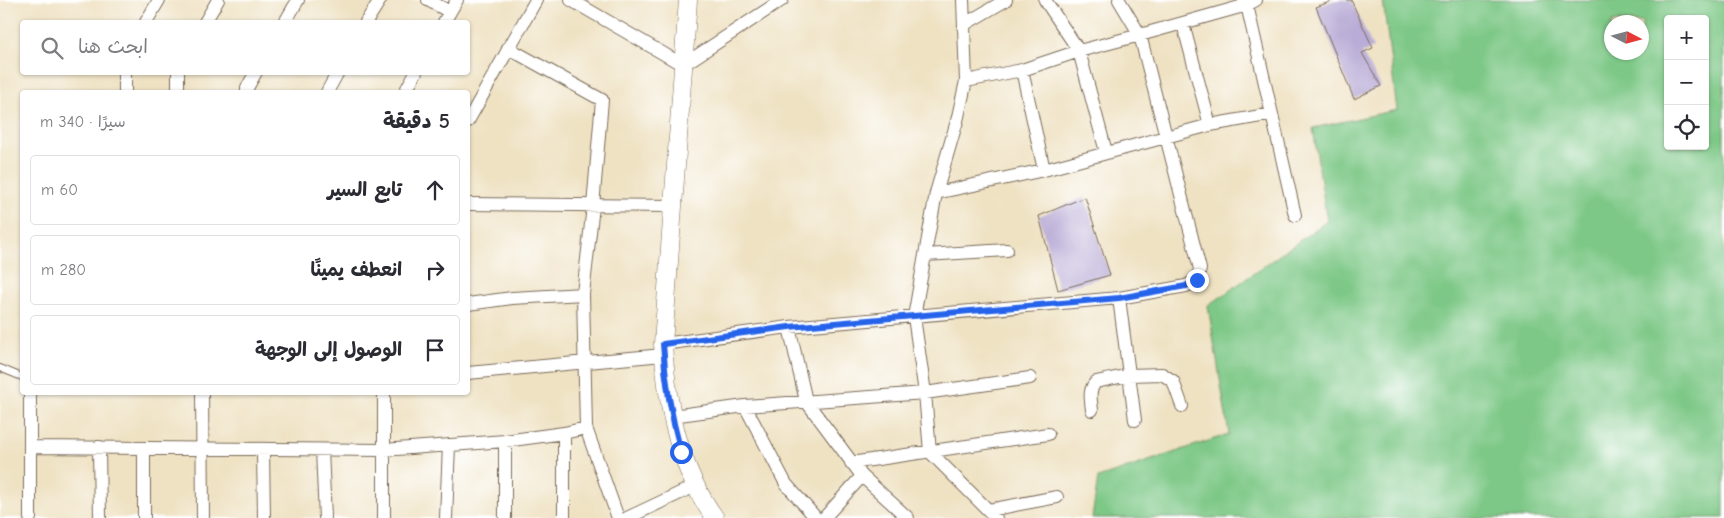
<!DOCTYPE html>
<html lang="ar">
<meta charset="utf-8">
<style>
:root{--surface:#fff;--page:#f7f7f7;--text:#2b2b33;--muted:#7c7c81;--line:#e1e1e2}
body{margin:0;font-family:"Comic Neue","Playpen Sans Arabic",sans-serif;background:var(--page);color:var(--text);direction:rtl}
.controls{position:absolute;right:15px;top:15px;display:grid;overflow:hidden;border-radius:5px;box-shadow:0 1px 4px #0004}
.controls button{width:45px;height:45px;display:grid;place-items:center;padding:0;border:0;border-bottom:1px solid var(--line);background:var(--surface);color:var(--text);font:25px sans-serif}
.compass{position:absolute;left:1604px;top:15px;width:45px;height:45px;border-radius:50%;background:var(--surface);box-shadow:0 1px 4px #0004;rotate:96deg}
.stop{position:absolute;width:15px;height:15px;margin:-11px;border:4px solid #2563eb;border-radius:50%;background:#fff}
.stop.end{background:#2563eb;border-color:#fff;box-shadow:0 1px 5px #0008}
.list{margin:0;padding:0;list-style:none}
h2{display:flex;justify-content:space-between;align-items:center;height:65px;margin:0;padding:0 20px;font-size:21px}
h2 small{font-size:16px;font-weight:400;color:var(--muted)}
.list li{display:grid;grid-template-columns:32px 1fr auto;gap:15px;align-items:center;box-sizing:border-box;height:70px;margin:0 10px 10px;padding:0 10px;border:1px solid var(--line);border-radius:5px}
.list b{display:block;font-size:19px;white-space:nowrap}
.list em{font-size:16px;font-style:normal;color:var(--muted)}
.icon{flex:none;width:28px;height:28px;fill:none;stroke:currentColor;stroke-width:2;stroke-linecap:round;stroke-linejoin:round}
.map{position:relative;flex:none;width:1724px;height:518px;overflow:hidden;direction:ltr}
.search{position:absolute;background:var(--surface);box-shadow:0 1px 4px #0004;left:20px;top:20px;width:450px;height:55px;display:flex;align-items:center;gap:12px;box-sizing:border-box;padding:0 18px;border-radius:5px;color:var(--muted);font-size:19px}
.panel{position:absolute;background:var(--surface);box-shadow:0 1px 4px #0004;left:20px;top:90px;width:450px;height:305px;border-radius:5px;direction:rtl}
.map>svg:first-child{display:block}
.green{fill:#7dc886;stroke:#5c7952;fill-rule:evenodd}
.building{fill:#b9acd6}
.lines{fill:none;stroke-linecap:round;stroke-linejoin:round}
.lane-casing{stroke:#7a6a58;stroke-width:8}
.street-casing{stroke:#7a6a58;stroke-width:14}
.secondary-casing{stroke:#7a6a58;stroke-width:19}
.lane{stroke:#fff;stroke-width:6}
.street{stroke:#fff;stroke-width:12}
.secondary{stroke:#fff;stroke-width:18}
.route{stroke:#2563eb;stroke-width:6}
</style>
<div class="map">
<svg width="1724" height="518" viewBox="0 0 1724 518">
<rect width="100%" height="100%" fill="#fff"/>
<filter id="ink" filterUnits="userSpaceOnUse"><feTurbulence type="fractalNoise" baseFrequency=".02" numOctaves="2"/><feDisplacementMap in="SourceGraphic" scale="10" xChannelSelector="R" yChannelSelector="G"/><feConvolveMatrix kernelMatrix="1 2 1 2 8 2 1 2 1" color-interpolation-filters="sRGB"/></filter>
<filter id="wash" filterUnits="userSpaceOnUse"><feTurbulence type="fractalNoise" baseFrequency=".0096" numOctaves="4" result="noise"/><feDisplacementMap in="SourceGraphic" scale="20" xChannelSelector="R" yChannelSelector="G"/><feGaussianBlur stdDeviation="1.12" result="paint"/><feColorMatrix in="noise" values="0 0 0 0 0 0 0 0 0 0 0 0 0 0 0 0 0 1.4 0 .05"/><feComposite in="paint" operator="in"/></filter>
<g filter="url(#wash)">
<rect width="100%" height="100%" fill="#efe2c3"/>
<path class="green" d="M1383,0H1724V518H1092L1098,478L1229,434L1208,306L1327,221L1313,128L1397,110ZM1668,19H1705V146H1668ZM1612,22H1642V52H1612Z"/>
<g id="blocks">
<path class="building" d="M1335,0H1351L1373,48L1362,53L1381,86L1354,99L1316,7Z
M1085,197L1110,275L1058,290L1039,216Z"/>
</g>
</g>
<g filter="url(#ink)">
<use href="#blocks" fill-opacity="0" stroke="#7a6a58" stroke-width="1"/>
<g class="lines">
<defs>
<path id="lane" d="M0,368L22,377"/>
<path id="street" d="M428,0L450,12
M571,0L683,65L782,0
M963,0L966,81L957,121L936,193L914,317L925,393L930,452L996,518
M1045,0L1079,51L1106,152
M1119,0L1140,35L1247,5L1256,0
M1244,0L1247,5L1295,215
M146,22L159,0
M205,22L218,0
M285,22L298,0
M366,22L380,0
M444,22L457,0
M965,24L1006,0
M1183,24L1210,125
M508,48L602,100L593,206L583,294
M1022,70L1044,170
M125,72V92
M178,92V72
M247,92V88L256,72
M327,92L338,72
M405,92L416,72
M468,121L536,0
M936,193L1044,170L1210,125L1272,114
M468,204L672,206
M925,255L1007,250
M1119,298L1135,420
M468,304L512,298L583,294L586,428L618,518
M789,327L806,401L862,476L908,518
M663,344L789,327L1119,298L1186,286L1197,280L1200,269L1140,35L1079,51L1022,70L966,81
M468,373L663,355
M30,392V518
M202,392L203,518
M384,392V518
M745,406L786,484L816,518
M1092,410C1091,400 1088,390 1096,382L1129,375L1162,374L1173,381L1182,406
M672,416L745,406L925,393L1030,378
M31,447L383,450L505,441L564,433L586,428
M99,447L100,518
M263,450L264,518
M322,450L325,518
M851,463L1048,434
M989,510L1057,497
M144,518V449
M446,518L449,445
M505,518V441
M564,518V433
M627,518L695,486
M824,518L862,476"/>
<path id="secondary" d="M688,0L663,344C667,405 678,467 715,518"/>
</defs>
<use href="#lane" class="lane-casing"/>
<use href="#street" class="street-casing"/>
<use href="#secondary" class="secondary-casing"/>
<use href="#lane" class="lane"/>
<use href="#street" class="street"/>
<use href="#secondary" class="secondary"/>
</g>
</g>
<g class="lines" filter="url(#ink)">
<path class="route" d="M681,452C671,416 665,381 663,344L789,327L1119,298L1186,286L1197,280"/>
</g>
</svg>
<div class="controls">
<button>+</button>
<button>−</button>
<button><svg class="icon" aria-label="locate" viewBox="0 0 24 24"><circle cx="12" cy="12" r="6"/><path d="M12 2v4M12 18v4M2 12h4M18 12h4"/></svg></button>
</div>
<svg class="compass" viewBox="-18 -18 36 36"><path d="M0-13l5 13h-10z" fill="#e53935"/><path d="M0 13l5-13h-10z" fill="#7c7c81"/></svg>
<div class="stop" style="left:681px;top:452px"></div>
<div class="stop end" style="left:1197px;top:280px"></div>
<div class="search"><svg class="icon" aria-label="search" viewBox="0 0 24 24"><circle cx="10" cy="10" r="6"/><path d="M15 15l6 6"/></svg>ابحث هنا</div>
<section class="panel">
<h2>5 دقيقة<small>سيرًا · 340 m</small></h2>
<ul class="list">
<li><svg class="icon" aria-label="ahead" viewBox="0 0 24 24"><path d="M12 20V5M6 11l6-6 6 6"/></svg><div><b>تابع السير</b></div><em>60 m</em></li>
<li><svg class="icon" aria-label="right" viewBox="0 0 24 24"><path d="M7 20v-9h11M14 6l5 5-5 5"/></svg><div><b>انعطف يمينًا</b></div><em>280 m</em></li>
<li><svg class="icon" aria-label="arrive" viewBox="0 0 24 24"><path d="M6 21V4h12l-3 4 3 4H6"/></svg><div><b>الوصول إلى الوجهة</b></div></li>
</ul>
</section>
</div>
